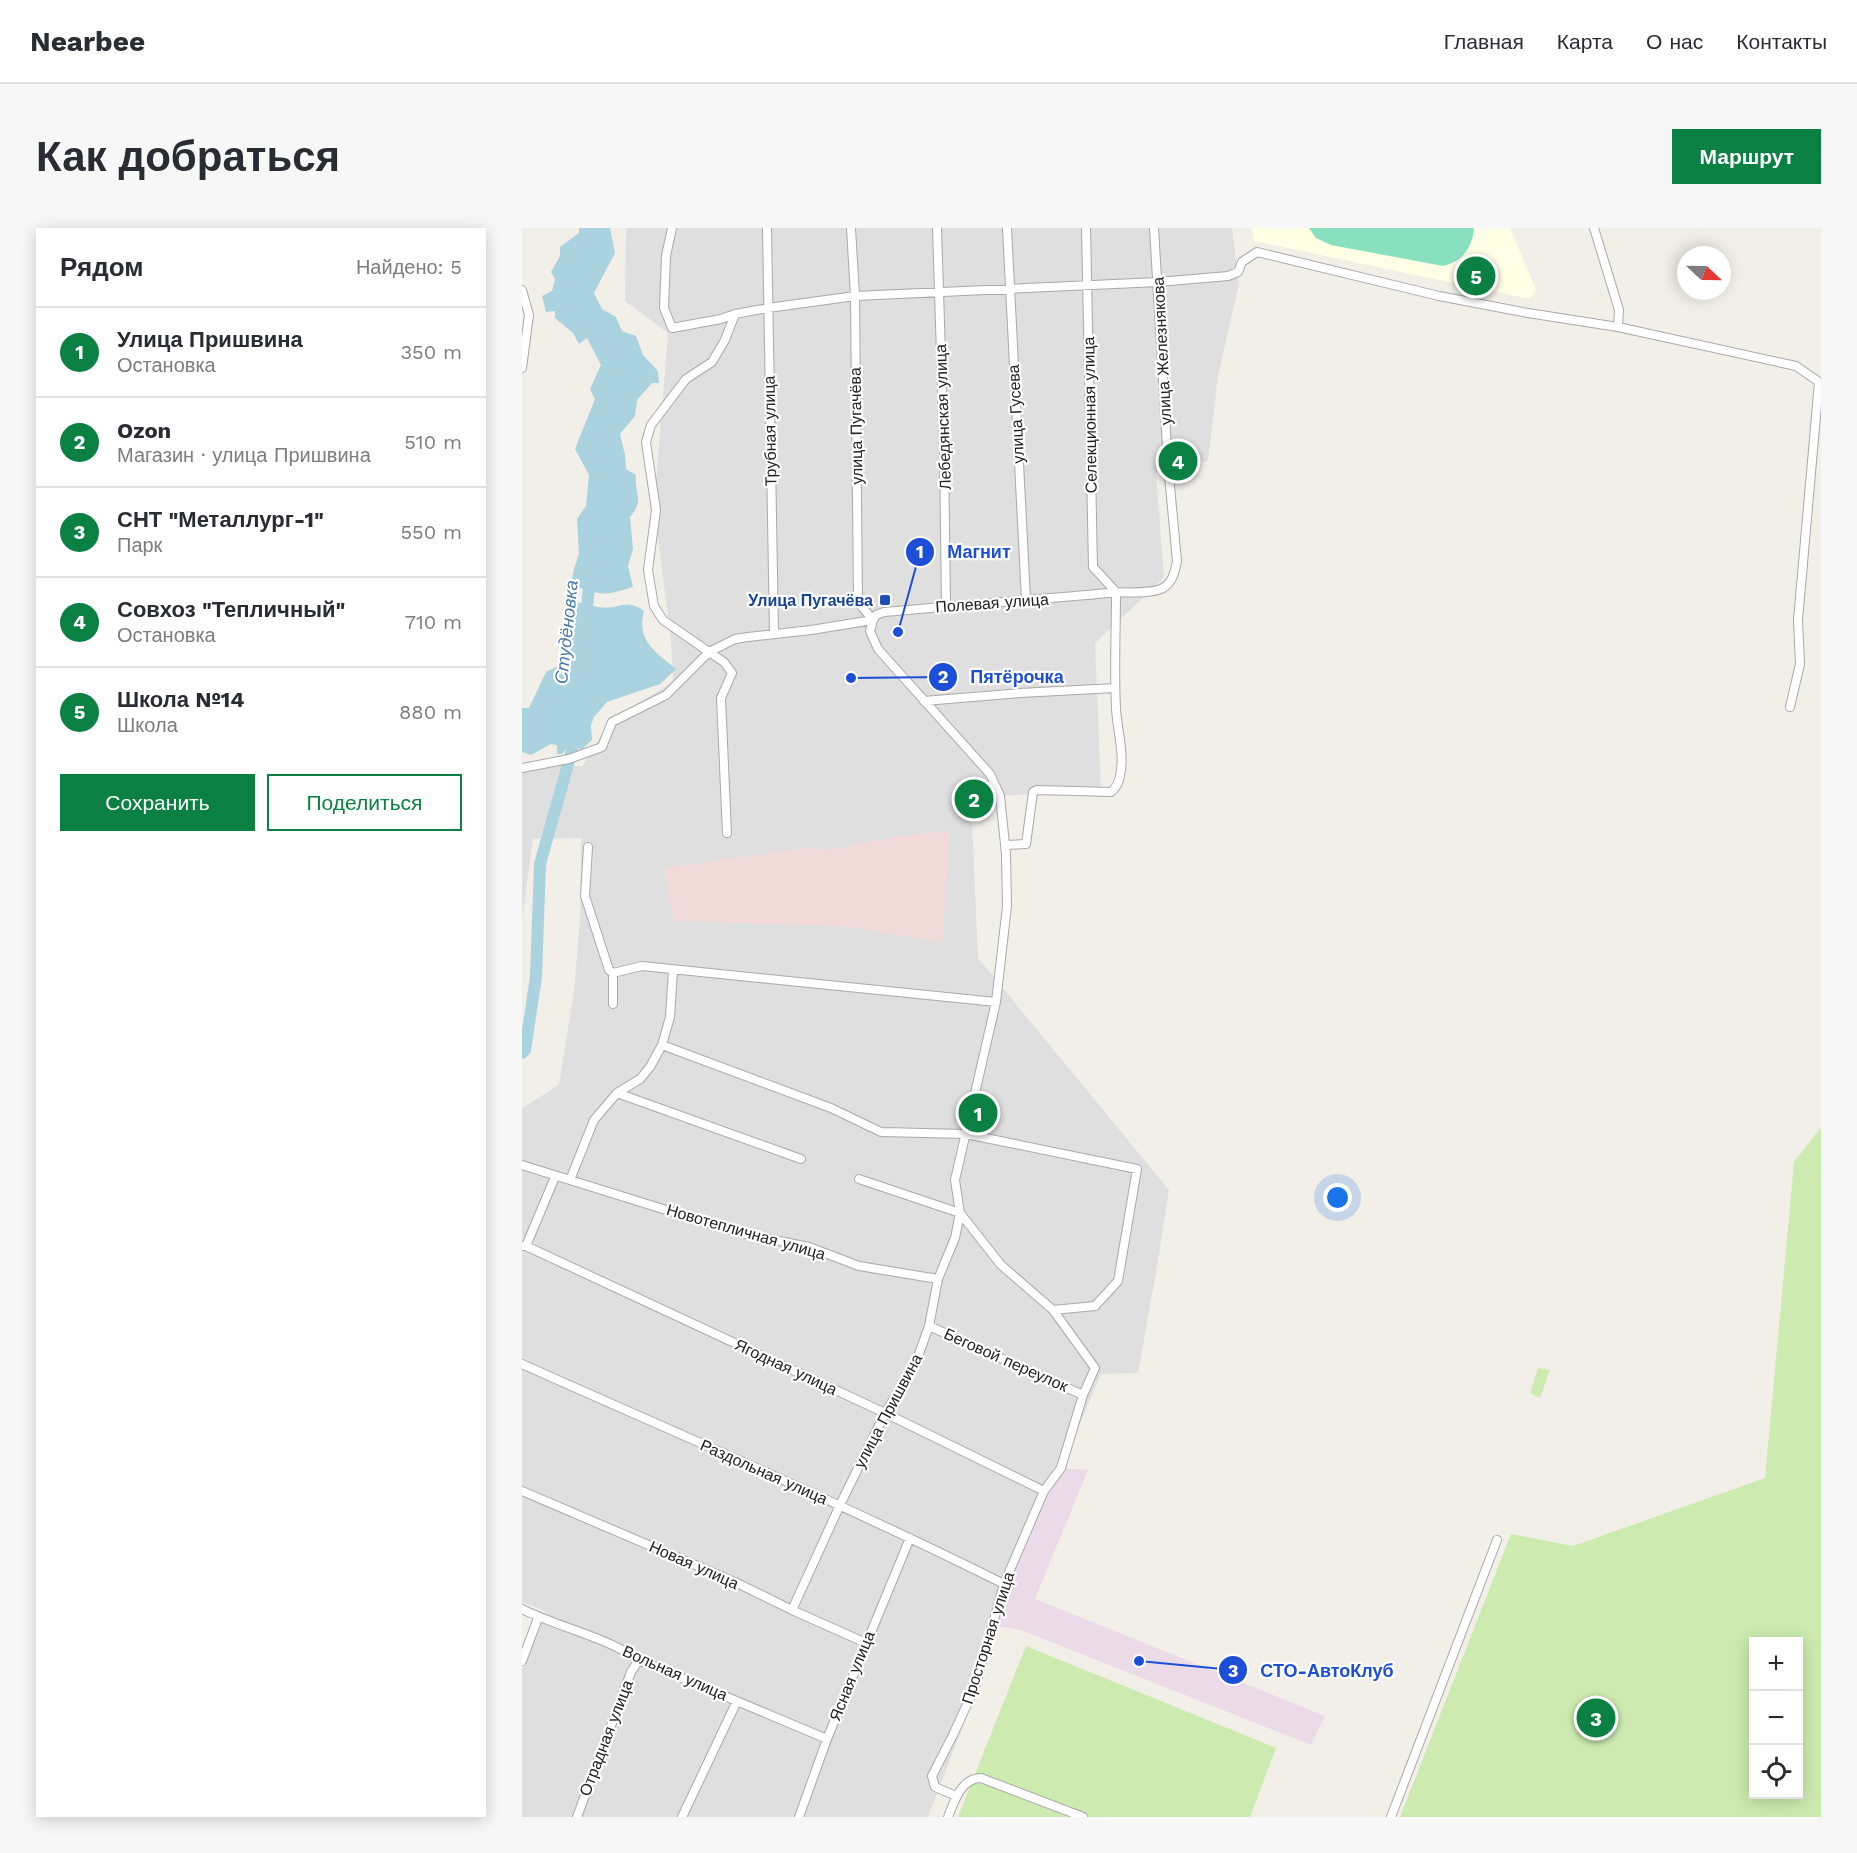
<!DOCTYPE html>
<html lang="ru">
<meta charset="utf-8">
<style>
:root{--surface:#fff;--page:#f7f7f7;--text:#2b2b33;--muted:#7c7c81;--line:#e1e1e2;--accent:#0b8043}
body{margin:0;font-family:"Work Sans",sans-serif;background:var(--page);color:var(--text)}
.controls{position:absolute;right:18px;bottom:18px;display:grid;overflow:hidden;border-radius:0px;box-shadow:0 3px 15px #0003}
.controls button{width:54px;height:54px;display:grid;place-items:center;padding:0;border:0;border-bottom:2px solid var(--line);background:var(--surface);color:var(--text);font:30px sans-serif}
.compass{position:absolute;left:1155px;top:18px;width:54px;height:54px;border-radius:50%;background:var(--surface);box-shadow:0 3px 15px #0003;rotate:112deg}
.you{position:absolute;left:816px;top:970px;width:21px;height:21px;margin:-15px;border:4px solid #fff;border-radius:50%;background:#1a73e8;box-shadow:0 0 0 9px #1a73e833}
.badge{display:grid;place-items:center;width:39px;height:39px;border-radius:50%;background:var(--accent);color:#fff;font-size:20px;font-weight:700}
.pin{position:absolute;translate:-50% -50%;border:3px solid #fff;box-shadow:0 2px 6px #0006}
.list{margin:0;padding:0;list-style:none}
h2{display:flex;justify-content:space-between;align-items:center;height:78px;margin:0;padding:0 24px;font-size:26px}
h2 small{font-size:20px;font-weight:400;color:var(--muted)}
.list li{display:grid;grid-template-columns:39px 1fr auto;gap:18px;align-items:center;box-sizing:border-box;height:90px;padding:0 24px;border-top:2px solid var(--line)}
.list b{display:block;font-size:22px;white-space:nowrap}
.list p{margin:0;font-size:20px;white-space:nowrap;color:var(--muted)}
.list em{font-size:20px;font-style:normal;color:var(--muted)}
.actions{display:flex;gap:12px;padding:18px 24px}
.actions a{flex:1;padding:14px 0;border:2px solid var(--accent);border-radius:0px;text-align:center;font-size:21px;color:var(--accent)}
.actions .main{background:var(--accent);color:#fff}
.icon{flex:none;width:33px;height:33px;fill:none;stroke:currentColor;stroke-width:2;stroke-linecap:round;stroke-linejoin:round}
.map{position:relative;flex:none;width:1299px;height:1589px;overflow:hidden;border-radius:0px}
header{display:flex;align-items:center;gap:36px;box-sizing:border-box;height:84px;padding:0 30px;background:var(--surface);border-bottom:2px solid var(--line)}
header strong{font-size:28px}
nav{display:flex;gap:33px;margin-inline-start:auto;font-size:21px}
.intro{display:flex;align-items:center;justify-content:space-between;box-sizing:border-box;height:144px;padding:0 36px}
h1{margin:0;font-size:42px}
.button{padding:15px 27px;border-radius:0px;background:var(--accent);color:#fff;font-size:21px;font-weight:700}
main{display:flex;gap:36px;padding:0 36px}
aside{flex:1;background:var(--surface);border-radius:0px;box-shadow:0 3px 15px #0003}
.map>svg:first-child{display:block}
.residential{fill:#e0dfdf}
.commercial{fill:#f2dad9}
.industrial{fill:#ebdbe8}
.education{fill:#ffffe5}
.grass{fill:#cdebb0;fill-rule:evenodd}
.pitch{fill:#88e0be}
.water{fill:#aad3df}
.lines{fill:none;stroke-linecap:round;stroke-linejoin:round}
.river{stroke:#aad3df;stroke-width:12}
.minor-casing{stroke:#a9a9a9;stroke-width:10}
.minor{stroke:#fff;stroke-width:8}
.transit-dot{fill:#1a4fb4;stroke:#fff;stroke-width:2}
.labels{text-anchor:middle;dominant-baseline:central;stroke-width:4.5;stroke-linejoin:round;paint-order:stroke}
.street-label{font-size:16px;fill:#222;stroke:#fff}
.transit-label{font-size:16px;font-weight:bold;fill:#164399;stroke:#fff;text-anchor:end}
.water-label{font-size:18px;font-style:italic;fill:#4a7aab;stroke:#fff}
.leader{fill:none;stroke:#1d4ed8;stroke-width:2}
.callout-dot{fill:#1d4ed8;stroke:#fff;stroke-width:2}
.mark-label{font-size:18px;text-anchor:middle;font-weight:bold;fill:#fff}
.callout-label{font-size:18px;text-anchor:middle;font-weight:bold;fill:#1d4ed8;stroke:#fff;stroke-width:4.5;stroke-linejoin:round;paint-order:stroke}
</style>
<header>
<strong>Nearbee</strong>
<nav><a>Главная</a><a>Карта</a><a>О нас</a><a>Контакты</a></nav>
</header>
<div class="intro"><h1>Как добраться</h1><a class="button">Маршрут</a></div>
<main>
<aside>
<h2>Рядом<small>Найдено: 5</small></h2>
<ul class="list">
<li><span class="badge">1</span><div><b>Улица Пришвина</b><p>Остановка</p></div><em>350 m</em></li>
<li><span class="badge">2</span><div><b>Ozon</b><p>Магазин · улица Пришвина</p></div><em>510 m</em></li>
<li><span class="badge">3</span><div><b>СНТ &quot;Металлург-1&quot;</b><p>Парк</p></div><em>550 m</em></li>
<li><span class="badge">4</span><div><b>Совхоз &quot;Тепличный&quot;</b><p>Остановка</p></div><em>710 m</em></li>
<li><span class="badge">5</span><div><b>Школа №14</b><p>Школа</p></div><em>880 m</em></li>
</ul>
<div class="actions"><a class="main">Сохранить</a><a>Поделиться</a></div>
</aside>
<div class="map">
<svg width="1299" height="1589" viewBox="0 0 1299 1589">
<rect width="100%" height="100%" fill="#f2efe9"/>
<path class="residential" d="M104,0H710L717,55L696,148L686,233L634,245L642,350L573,415L579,561L449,570L456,730L647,962L635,1039L616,1145L579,1146L478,1386L470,1397L473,1408L471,1420L406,1589H0V1441L23,1383L0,1374V880L37,857L52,763L58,690L59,610L11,611L0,692V538H61L87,493L151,454L149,412L132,279L146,105L103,73Z"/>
<path class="commercial" d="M422,603L428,605L420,714L319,698L152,693L142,640L293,619L301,623L374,609Z"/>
<path class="industrial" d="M539,1240L566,1242L513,1371L803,1488L789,1517L499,1402L470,1397L482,1356L522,1263Z"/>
<path class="education" d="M730,0H988L1014,62L1008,71L732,13Z"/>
<path class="grass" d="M1299,899V1589H878L989,1306L1051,1318L1243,1250L1272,934ZM1232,1414H1276V1566H1232Z
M1016,1140L1028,1142L1018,1170L1008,1165Z
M504,1418L754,1520L728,1589H436Z"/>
<path class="pitch" d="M787,0H952C950,20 941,33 921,38L809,17L794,10Z"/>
<path class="water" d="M57,0H88L93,25L72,65L80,81L94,89L100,103L114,108L121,127L136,143L137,155H130L115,172L113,188L98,206L103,227L104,241L114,247C112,266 123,271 108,289L111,321L106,338L111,359C85,368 74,368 49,356L52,341L57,326L55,291L64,278L67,247L53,221L73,171L68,161L79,137L65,110L57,116L51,105L33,90V83L24,84L20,68L30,63L33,51L29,44L38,28V19L57,5Z
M42,370C53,373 64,377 76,379C97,383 102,369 122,383C114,413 134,424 154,441L138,456L85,474L72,489L69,497L70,512L59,522L49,515L40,526H35V517L29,516L9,527L0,524V480H7L24,444L38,437L47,423L44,409L47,395Z"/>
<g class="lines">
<path class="river" d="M64,390L68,348
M0,825L3,822L14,749L18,636L50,522L52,500"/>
<defs>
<path id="minor" d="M150,0L144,28L142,80L150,100L199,91L213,86L246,80L333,68L636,54L706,48L716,44L720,34L735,24L917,68L1006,85L1096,99L1274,138L1297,154L1276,392L1278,436L1268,479
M245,0L252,405
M329,0L333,68L336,374L351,392
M415,0L422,222L424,378
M485,0L504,372
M1072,0L1097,82L1096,99
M0,62L7,87L0,140
M402,473L498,465L593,460
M0,540L47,531L80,519L90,494L144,467L187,424L141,392L132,378L126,342L134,282L124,214L129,197L164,151L190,134L203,112L213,86
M205,605L199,470L210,445L202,434L187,424L213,411L226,409L289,402L351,392L354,387L362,384C437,377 512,372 586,365C601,363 628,367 641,360C651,354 653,343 655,333L646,237L632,0
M483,617L504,616L511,564L515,562L589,564C594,560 597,554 598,548C603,526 595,502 594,480C592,441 594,403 594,364L571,339L564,0
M66,619L63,668L87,742L91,745L120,738L474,774
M91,745V776
M140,817L309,880L359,904L444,906L615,941L596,1053L573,1078L531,1082
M95,865L279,931
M0,937L218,1005L287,1019L337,1038L416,1051
M337,951L438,985L479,1037L531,1082L573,1140L561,1167L539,1240L522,1263L482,1356L453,1459L431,1507L410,1548L413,1559L434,1568
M48,952L72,892L95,865L118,851L128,839L140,817L148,789L151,742
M0,1018H4L33,949
M4,1018L363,1185L522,1263
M407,1098L561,1167
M0,1136C161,1208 324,1277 482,1356
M0,1263L213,1354L270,1382L344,1415
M0,1381C38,1400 82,1408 117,1432L305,1511
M270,1382L318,1277L363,1185L393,1137L407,1098L416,1051L433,1010L438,985L433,952L474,774L485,678L484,626L478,568L468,546L356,421L348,403L351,392
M0,1433L16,1390
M55,1589L109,1444L117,1432
M160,1589L215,1473
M277,1589L305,1511L388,1310
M426,1589C432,1574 439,1550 459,1550L561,1589
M869,1589L975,1312"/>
</defs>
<use href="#minor" class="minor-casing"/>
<use href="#minor" class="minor"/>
</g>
<rect class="transit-dot" x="357" y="366" width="12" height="12" rx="3"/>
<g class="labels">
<g class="street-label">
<text transform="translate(640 123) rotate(-93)">улица Железнякова</text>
<text transform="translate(494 186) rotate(-93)">улица Гусева</text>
<text transform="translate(568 187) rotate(-91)">Селекционная улица</text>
<text transform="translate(421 189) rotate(-92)">Лебедянская улица</text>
<text transform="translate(334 198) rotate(-91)">улица Пугачёва</text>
<text transform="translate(248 203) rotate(-91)">Трубная улица</text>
<text transform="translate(470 375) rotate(-4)">Полевая улица</text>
<text transform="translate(224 1004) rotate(16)">Новотепличная улица</text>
<text transform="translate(484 1132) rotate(24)">Беговой переулок</text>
<text transform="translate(264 1139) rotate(25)">Ягодная улица</text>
<text transform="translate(366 1183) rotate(-62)">улица Пришвина</text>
<text transform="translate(242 1244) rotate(24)">Раздольная улица</text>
<text transform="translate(172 1337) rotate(24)">Новая улица</text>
<text transform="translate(466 1410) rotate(-72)">Просторная улица</text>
<text transform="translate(153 1445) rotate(24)">Вольная улица</text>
<text transform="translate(330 1448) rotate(-68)">Ясная улица</text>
<text transform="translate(84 1510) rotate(-69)">Отрадная улица</text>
</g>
<g class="transit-label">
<text x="351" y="372">Улица Пугачёва</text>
</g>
<g class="water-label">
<text transform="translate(44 404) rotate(-84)">Студёновка</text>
</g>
</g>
<path class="leader" d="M376 404L398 324M329 450L421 449M617 1433L711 1442"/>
<g class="callout-dot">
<circle cx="376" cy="404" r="6"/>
<circle cx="329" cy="450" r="6"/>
<circle cx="617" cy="1433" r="6"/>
<circle cx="398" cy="324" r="15"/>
<circle cx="421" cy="449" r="15"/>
<circle cx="711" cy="1442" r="15"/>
</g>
<g class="mark-label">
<text x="398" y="330">1</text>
<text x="421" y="455">2</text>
<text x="711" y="1449">3</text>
</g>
<g class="callout-label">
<text x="457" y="330">Магнит</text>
<text x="495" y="455">Пятёрочка</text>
<text x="805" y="1449">СТО-АвтоКлуб</text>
</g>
</svg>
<div class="controls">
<button>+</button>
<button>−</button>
<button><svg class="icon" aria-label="locate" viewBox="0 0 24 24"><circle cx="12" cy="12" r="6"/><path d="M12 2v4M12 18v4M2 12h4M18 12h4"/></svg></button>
</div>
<svg class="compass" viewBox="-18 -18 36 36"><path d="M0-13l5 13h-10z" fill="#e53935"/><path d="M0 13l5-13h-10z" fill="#7c7c81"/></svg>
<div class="you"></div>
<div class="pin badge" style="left:456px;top:885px">1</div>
<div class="pin badge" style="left:452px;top:571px">2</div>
<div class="pin badge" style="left:1074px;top:1490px">3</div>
<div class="pin badge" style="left:656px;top:233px">4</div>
<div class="pin badge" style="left:954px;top:48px">5</div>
</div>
</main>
